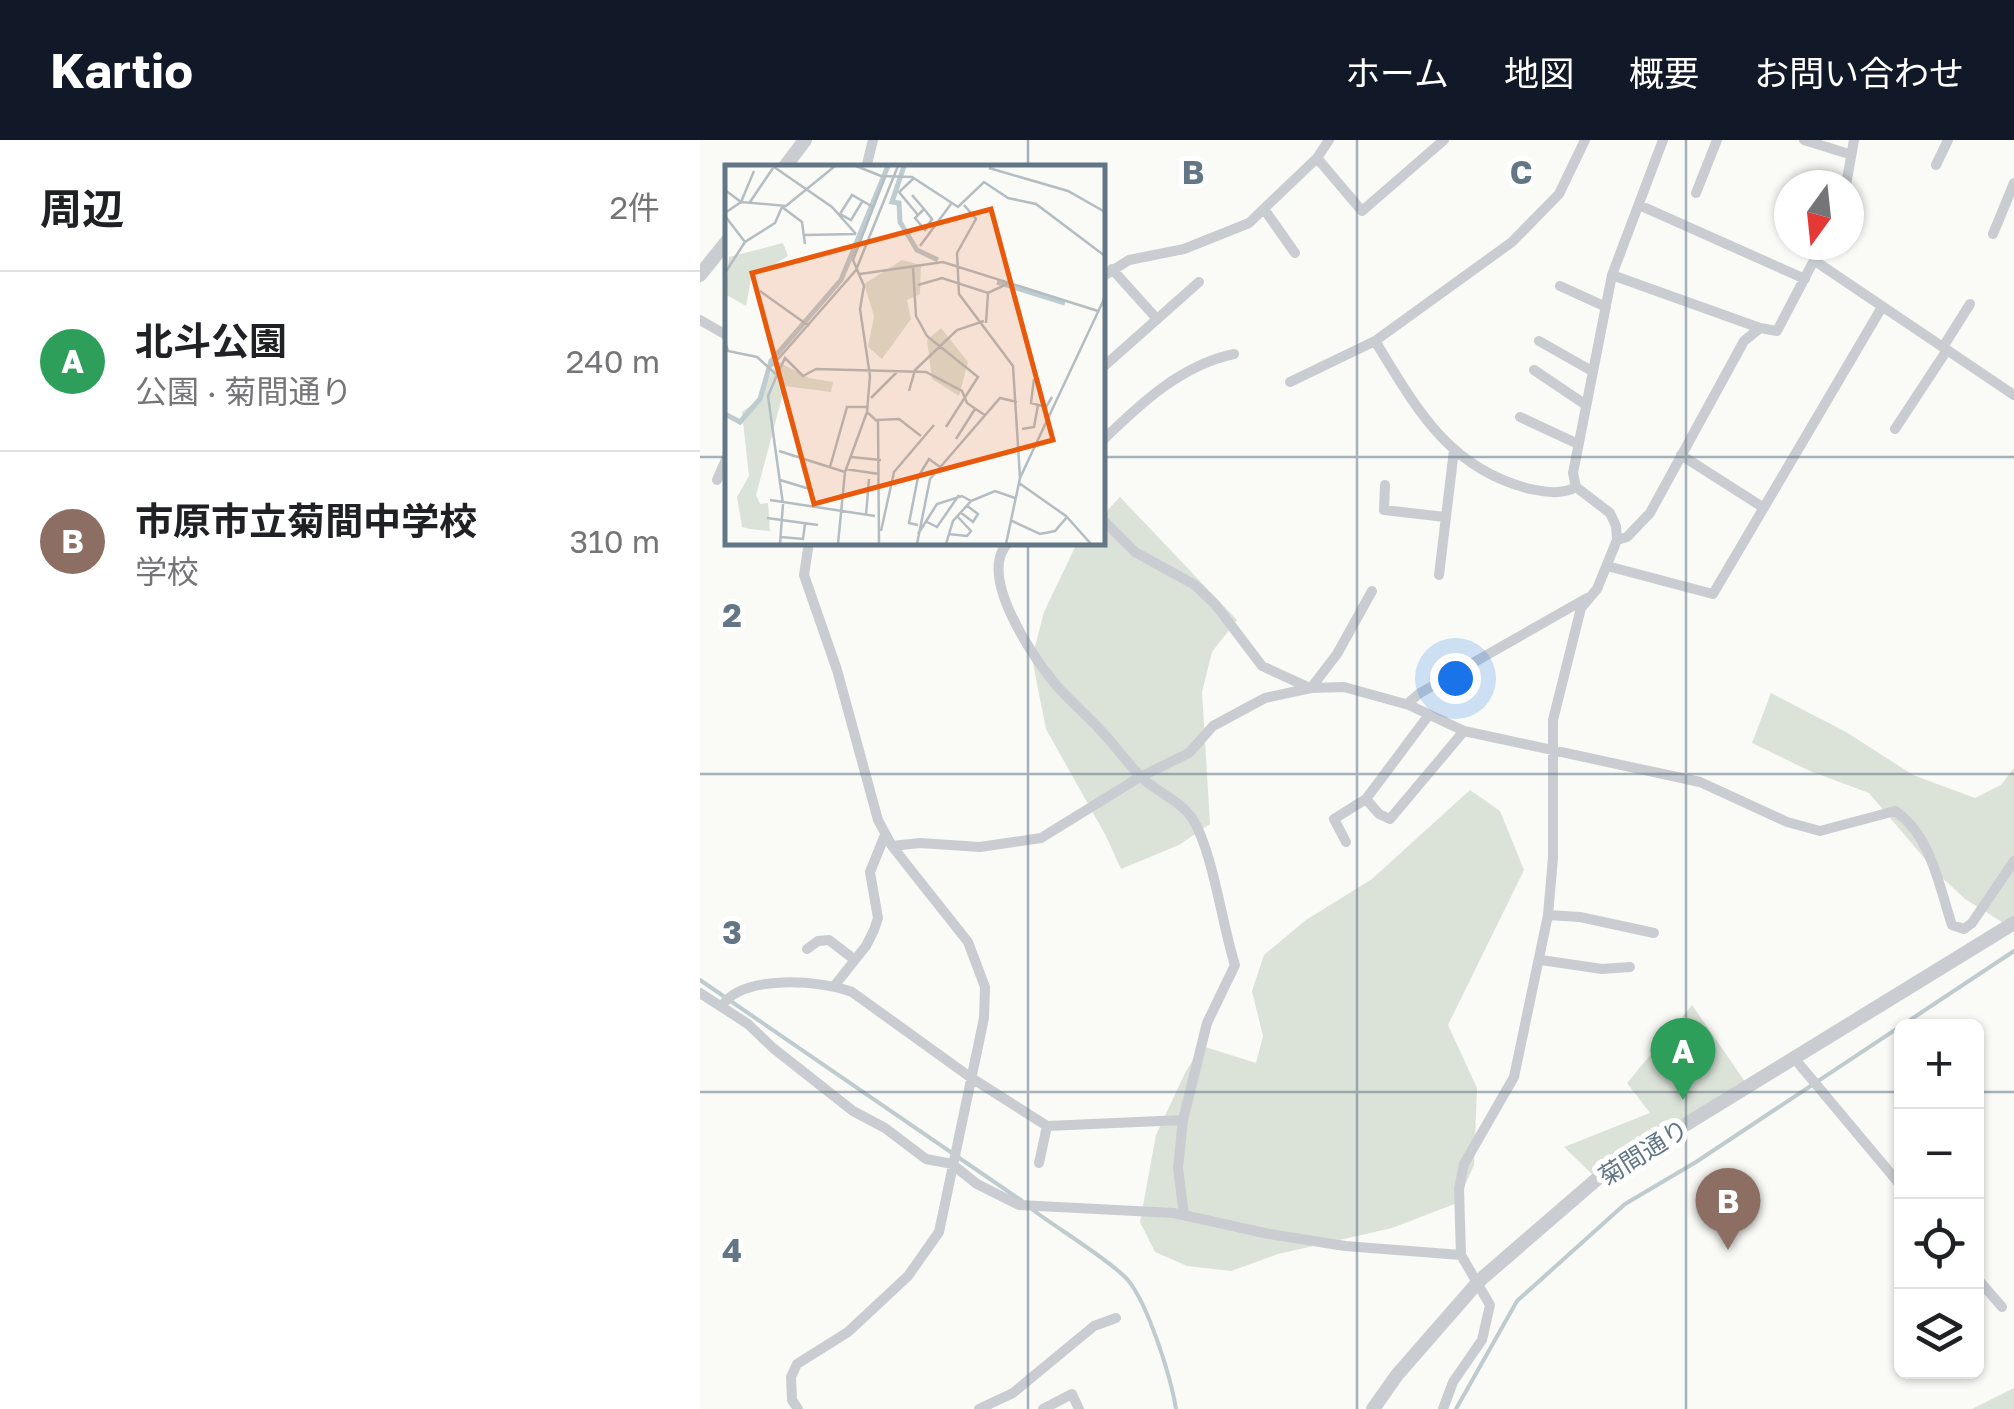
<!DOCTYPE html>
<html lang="ja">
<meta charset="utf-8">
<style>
:root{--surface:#fff;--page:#f6f6f6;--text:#202124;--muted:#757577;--line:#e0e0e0;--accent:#111827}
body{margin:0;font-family:"Golos Text","Noto Sans JP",sans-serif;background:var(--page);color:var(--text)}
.controls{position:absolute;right:30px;bottom:30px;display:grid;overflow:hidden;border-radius:15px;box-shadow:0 2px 8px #0004}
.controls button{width:90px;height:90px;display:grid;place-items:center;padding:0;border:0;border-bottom:2px solid var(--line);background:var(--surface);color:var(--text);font:50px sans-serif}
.compass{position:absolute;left:1074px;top:30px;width:90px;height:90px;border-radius:50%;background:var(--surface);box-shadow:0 2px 8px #0004;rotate:195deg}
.you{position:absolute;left:755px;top:538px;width:35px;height:35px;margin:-25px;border:8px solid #fff;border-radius:50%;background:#1a73e8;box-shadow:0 0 0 15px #1a73e833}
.badge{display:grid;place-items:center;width:65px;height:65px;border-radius:50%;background:var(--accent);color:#fff;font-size:32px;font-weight:700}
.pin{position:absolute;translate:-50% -82px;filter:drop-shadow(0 2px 5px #0008)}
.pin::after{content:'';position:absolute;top:52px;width:35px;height:30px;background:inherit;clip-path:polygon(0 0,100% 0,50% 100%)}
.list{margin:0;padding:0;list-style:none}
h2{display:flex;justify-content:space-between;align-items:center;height:130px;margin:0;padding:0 40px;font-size:42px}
h2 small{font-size:32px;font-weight:400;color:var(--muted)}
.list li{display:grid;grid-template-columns:65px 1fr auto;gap:30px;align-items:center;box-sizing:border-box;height:180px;padding:0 40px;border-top:2px solid var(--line)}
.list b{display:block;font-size:38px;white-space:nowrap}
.list p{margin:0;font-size:32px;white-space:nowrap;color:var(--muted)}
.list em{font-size:32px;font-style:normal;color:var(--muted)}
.icon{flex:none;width:55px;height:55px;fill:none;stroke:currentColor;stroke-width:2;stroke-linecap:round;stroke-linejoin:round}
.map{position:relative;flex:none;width:1314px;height:1269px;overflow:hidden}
header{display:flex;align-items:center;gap:60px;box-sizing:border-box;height:140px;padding:0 50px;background:var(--accent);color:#fff}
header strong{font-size:48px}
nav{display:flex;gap:55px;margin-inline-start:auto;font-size:35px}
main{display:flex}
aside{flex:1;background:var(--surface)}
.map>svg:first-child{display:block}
.green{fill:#dbe2d8}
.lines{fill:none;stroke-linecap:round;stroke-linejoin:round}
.stream{stroke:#becbcf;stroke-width:4}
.minor{stroke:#c9cdd1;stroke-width:10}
.tertiary{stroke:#c9cdd1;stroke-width:14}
.grid{fill:none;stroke:#627685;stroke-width:2.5;stroke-opacity:0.55}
.labels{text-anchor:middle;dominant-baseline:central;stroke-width:10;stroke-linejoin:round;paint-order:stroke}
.street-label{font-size:25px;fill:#627685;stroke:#fff}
.inset-river{fill:none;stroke:#becbcf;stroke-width:5}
.inset-road{fill:none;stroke:#b4bdc2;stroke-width:2.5}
.view{fill:#e8590c;fill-opacity:0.15;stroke:#e8590c;stroke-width:5}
.inset-edge{fill:none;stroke:#627685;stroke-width:5}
.grid-label{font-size:32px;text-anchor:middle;font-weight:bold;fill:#627685;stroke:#fff;stroke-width:10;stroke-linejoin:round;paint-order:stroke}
</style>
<header>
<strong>Kartio</strong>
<nav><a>ホーム</a><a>地図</a><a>概要</a><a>お問い合わせ</a></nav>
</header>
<main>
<aside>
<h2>周辺<small>2件</small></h2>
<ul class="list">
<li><span class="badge" style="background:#2e9e5b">A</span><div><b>北斗公園</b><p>公園 · 菊間通り</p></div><em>240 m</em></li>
<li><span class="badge" style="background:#8d6e63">B</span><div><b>市原市立菊間中学校</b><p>学校</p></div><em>310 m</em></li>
</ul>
</aside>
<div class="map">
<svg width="1314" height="1269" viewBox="0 0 1314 1269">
<rect width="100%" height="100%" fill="#fafaf7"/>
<path class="green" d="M420,357L537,480L512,512L502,552L510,684L479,705L421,729L406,696L346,589L332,518L344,472L377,403L402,402L403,375Z
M1071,553L1146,592L1213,635L1275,658L1301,645L1314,628V785L1310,787L1265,759L1236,732L1169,653L1110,631L1052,603Z
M770,650L800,671L824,730L748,885L777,948L774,1025L757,1063L692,1088L578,1114L531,1131L487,1126L455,1112L440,1082L456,995L486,931L502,906L556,923L563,896L552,851L564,815L606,780L672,739Z
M992,865L1048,946L897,1039L864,1007L950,973L927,943Z
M1314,1248V1269H1272Z"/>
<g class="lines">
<path class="stream" d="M0,840L322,1061
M333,1070C358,1089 407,1118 427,1139C448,1163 471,1238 476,1269
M756,1269L817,1161L925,1064L996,1022L1314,811"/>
<path class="minor" d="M1104,0L1149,14
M617,18L662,71L744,0
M1236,25L1248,0
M166,28L173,0
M1146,45L1154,0
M996,53L1017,0
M939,65L1105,139
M564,69L595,113
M1293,94L1314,43
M1115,121L1314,255
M412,129L457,179
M912,135L1060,188L1077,191L1122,105
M402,137L429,120L484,109L549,83L617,18L629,0
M860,146L906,167
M0,180L28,196
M675,201C716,267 747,328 830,349C846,352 861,355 876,347
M839,201L892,231
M1243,207L1270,164
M402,228L499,142
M834,230L886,265
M590,242L675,201L812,102L859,54L885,0
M820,277L878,304
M1195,289L1247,210
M402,301C440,264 481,225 534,214
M981,315L1064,368
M17,340L28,315
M685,345L684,370L745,377
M402,379L435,412L495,445L515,464L562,526L610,548
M917,400L927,397L950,373L1044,201L1060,188
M309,402C275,434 334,518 356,545C371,562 389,577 404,594C416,607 427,622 439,635C454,651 480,660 492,678C513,711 522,785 535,825L507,883L483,980L478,1028L484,1075
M907,426L1013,454L1182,167
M739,435L754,310
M611,548L637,514L672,451
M707,564L720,553L887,458
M666,659L679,674L690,679L764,591
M646,702L634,679L666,659L728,576
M192,706L220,703L280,707L341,698L440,637L489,613L513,586L565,558L611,548L644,547L709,565L764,591L1000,642L1087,682L1120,691L1195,671C1231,695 1239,746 1252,785L1264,789L1272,783L1314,721
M848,775L880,777L954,793
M107,809L118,801L129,800L155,820
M841,820L902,829L930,827
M135,845L166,806L174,790L178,778L170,732L185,695
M0,853L48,884L73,908L153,971L185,988L226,1019L252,1024L277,1044L319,1065L474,1073L569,1094L645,1106L761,1115
M22,866C42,834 121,840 152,852L270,937L347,986L483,980
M1094,918L1202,1047
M339,1023L347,986
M1276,1137L1302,1167
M98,1269L92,1260L91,1237L97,1224L148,1192L208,1136L239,1092L284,878L285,847L268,802L192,706L178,680L137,530L104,435L109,402
M279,1269L313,1253L394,1186L416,1178
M343,1269L372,1254L379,1269
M743,1269L753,1242L782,1200L790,1165L761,1115L759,1049L764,1024L814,937L848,775L853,718V580L881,468L897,449L917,400L916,386L910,373L876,347L873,333L912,135L963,0"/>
<path class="tertiary" d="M84,28L105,0
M0,135L28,100
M673,1269L697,1235L779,1141L897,1039L1314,783"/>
</g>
<path class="grid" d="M328,0V28M657,0V1269M986,0V1269M0,317H28M402,317H1314M328,402V1269M0,634H1314M0,952H1202M1276,952H1314"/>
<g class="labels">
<g class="street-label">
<text transform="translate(943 1012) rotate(-32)">菊間通り</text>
</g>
</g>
<g transform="translate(25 25)">
<rect width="380" height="380" fill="#fafaf7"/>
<path d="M58,78L63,91L26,114L21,141L0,129L4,92ZM177,95L196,100L195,129L182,135L186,154L157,194L143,182L149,151L139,119ZM216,163L243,197L234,231L207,214L202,175ZM52,196L84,213L108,217L106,227L60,221L31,330L35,339L43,338L45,366L25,364L17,362L12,332L24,311L17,247L32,236Z" fill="#dbe2d8"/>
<path class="inset-river" d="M179,1L167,37L174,38L175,57L192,85L213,95M272,117L340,138M0,249L15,257L35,234L46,196L116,115L163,1"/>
<path class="inset-road" d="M131,1L156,11L187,12L233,42L259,17L283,33L311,39L380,91M49,2L107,42L131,69M264,3L343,26L380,47M189,13L174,27L193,50M0,25L16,37L29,6M187,30L199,44L207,54L200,65L190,53L199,44M25,37L48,3M137,37L126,55L115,49L127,30L148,42M239,40L251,54L232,88L234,129L288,201L295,313M0,48L16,37L61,41L110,1M0,51L20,77M80,70L131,69M195,81L226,39M188,103L191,151L202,171L253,212L221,262M0,108L20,77L50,58L57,42L77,57L80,79M135,109L218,97L373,146M193,120L217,113L263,128L282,119M35,126L84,161M261,158L263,128M0,177L3,186L32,192L52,210L43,231L58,339L55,379M47,201L131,105L173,1M52,210L60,193L78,211L91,204L201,207L237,226L242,238L261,251M309,214L306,238L321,242L327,232M184,226L190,205L232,165L259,156M146,233L172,207M152,255L174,254L196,271M297,264L309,262L313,240M231,274L250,244M54,286L120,307M126,292L156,295M105,302L122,242H143M120,304L154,309M55,315L88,325M294,318L341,351L366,379M45,335L150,351M246,336L270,326L290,333M235,347L248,357L253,349L241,340M141,350L144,314M42,353L93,360M285,355L315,369L330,366L342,352M202,357L212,362L234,330M193,360L184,358L193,312L204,294L215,302M156,366L169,307L209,260M193,369L212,339L237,331L246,336L228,356L221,379M223,369L242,371L246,366L232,351M56,372L78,374L80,359M113,379L120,307L142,247M154,379L153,257L142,247L145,211L135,144L139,121L128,95L160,12M192,379L205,314L275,233L292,237M281,379L295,313L380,132"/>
<path class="view" d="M266,44L328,275L89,339L27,108Z"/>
<rect width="380" height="380" class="inset-edge"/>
</g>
<g class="grid-label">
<text x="493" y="44">B</text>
<text x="821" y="44">C</text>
<text x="32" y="487">2</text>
<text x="32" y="804">3</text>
<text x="32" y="1122">4</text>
</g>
</svg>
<div class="controls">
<button>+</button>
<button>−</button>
<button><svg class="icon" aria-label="locate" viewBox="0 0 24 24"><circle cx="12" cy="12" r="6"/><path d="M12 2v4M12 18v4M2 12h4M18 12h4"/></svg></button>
<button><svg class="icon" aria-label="layers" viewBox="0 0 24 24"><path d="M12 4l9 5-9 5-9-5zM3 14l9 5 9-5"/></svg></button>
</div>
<svg class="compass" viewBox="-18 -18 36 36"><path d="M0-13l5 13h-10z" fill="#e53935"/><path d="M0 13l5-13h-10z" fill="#757577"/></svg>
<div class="you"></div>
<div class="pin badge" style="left:983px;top:960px;background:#2e9e5b">A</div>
<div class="pin badge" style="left:1028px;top:1110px;background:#8d6e63">B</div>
</div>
</main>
